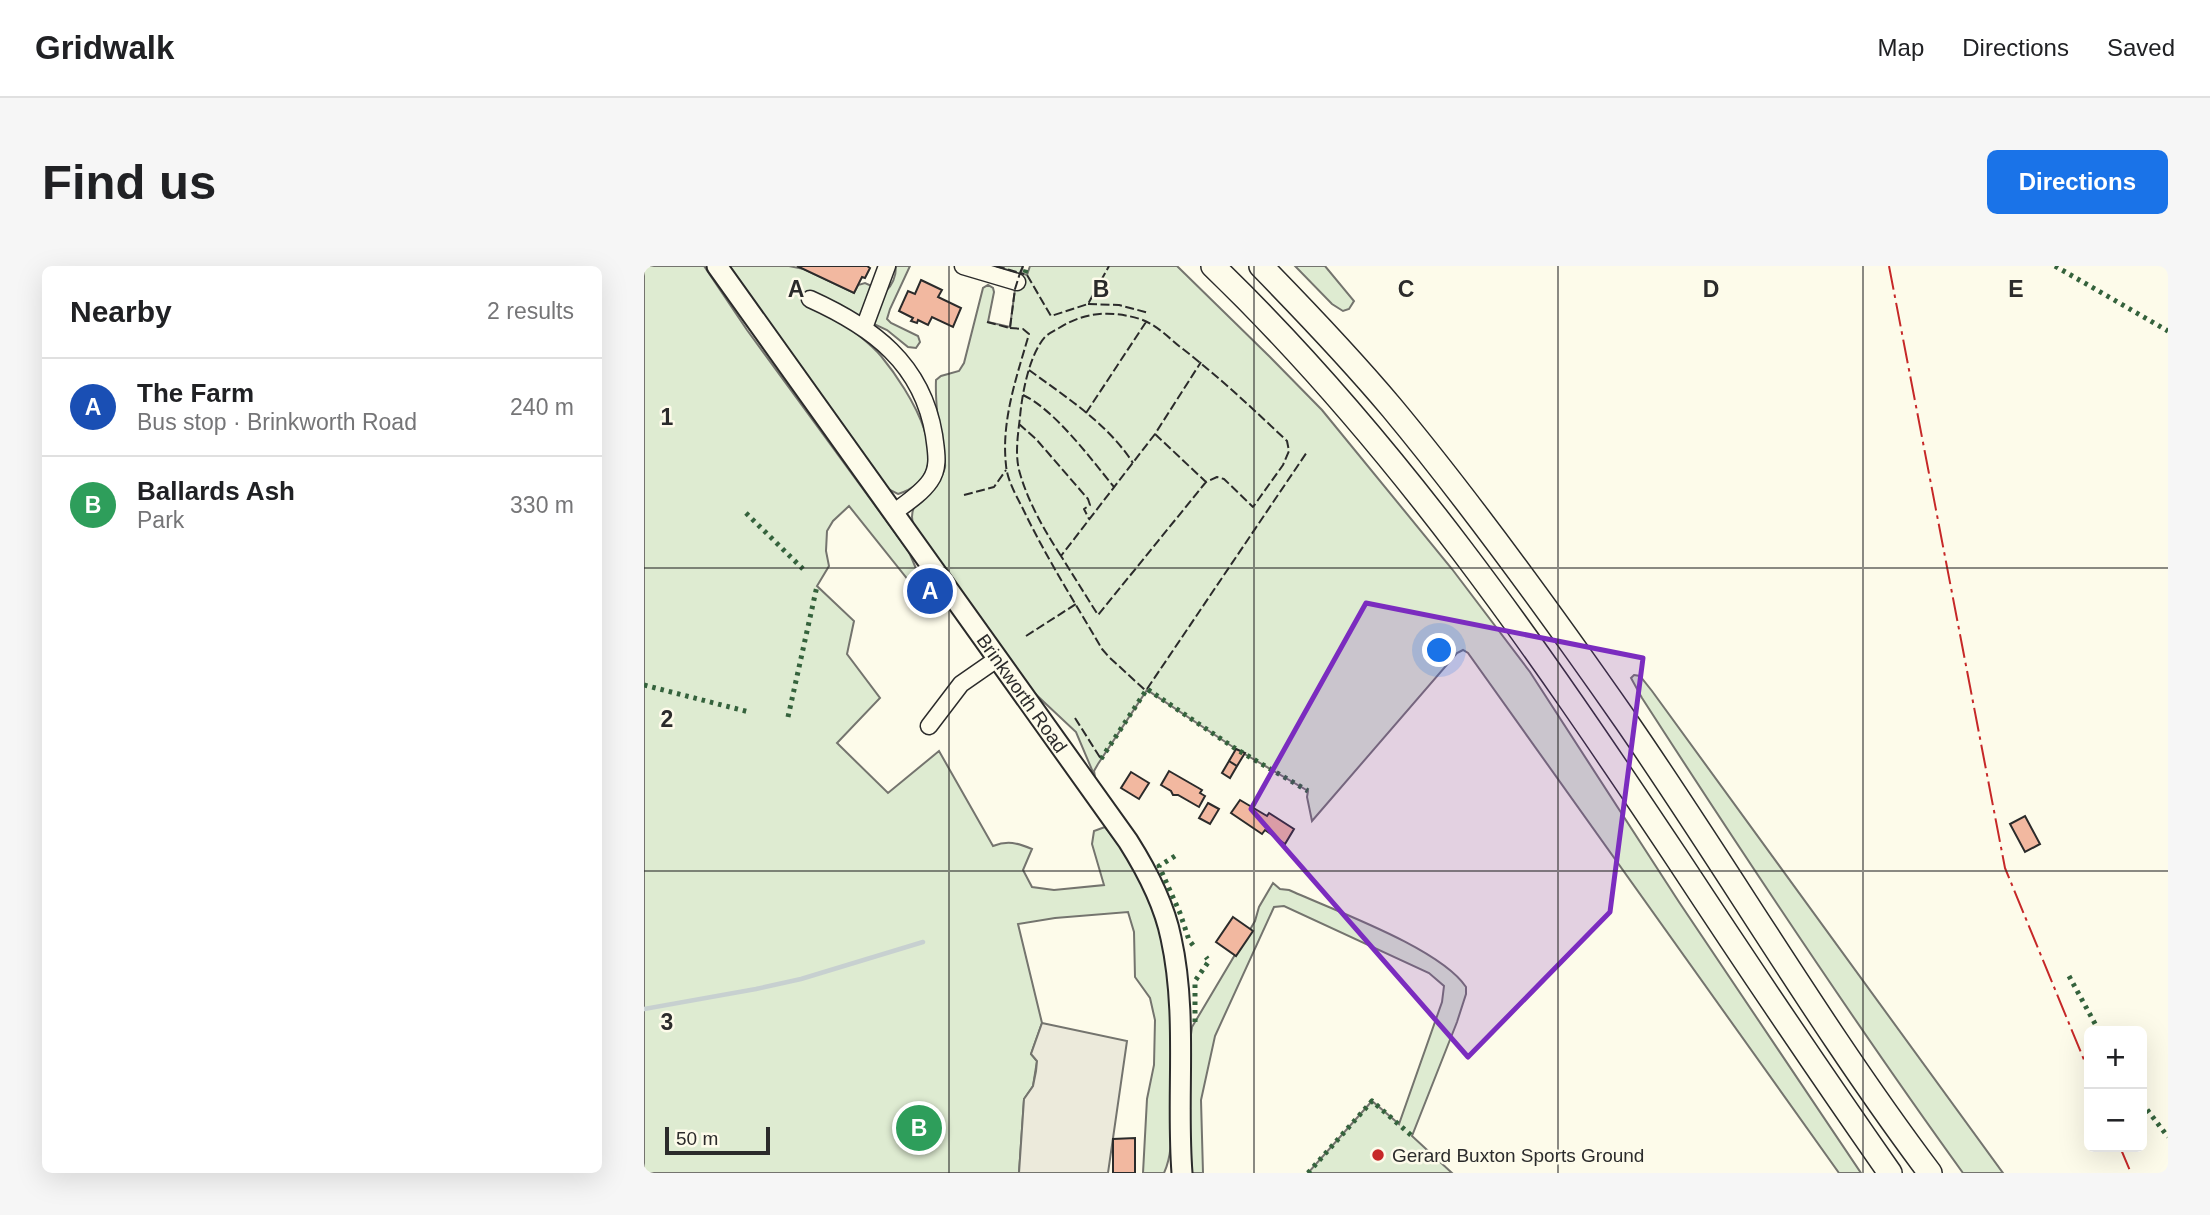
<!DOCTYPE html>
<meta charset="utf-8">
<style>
:root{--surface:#fff;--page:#f6f6f6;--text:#202124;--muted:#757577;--line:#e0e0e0;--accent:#1a73e8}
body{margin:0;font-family:Helvetica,sans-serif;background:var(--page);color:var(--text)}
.controls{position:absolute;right:21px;bottom:21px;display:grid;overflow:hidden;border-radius:10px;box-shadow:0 7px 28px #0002}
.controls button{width:63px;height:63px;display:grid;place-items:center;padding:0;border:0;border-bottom:2px solid var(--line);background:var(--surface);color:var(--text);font:35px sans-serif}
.scale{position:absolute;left:21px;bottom:18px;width:105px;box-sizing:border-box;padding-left:7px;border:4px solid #2b2b2b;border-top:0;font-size:19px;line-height:24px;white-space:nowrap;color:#2b2b2b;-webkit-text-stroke:5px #fdfbea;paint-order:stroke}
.you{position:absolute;left:796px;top:385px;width:24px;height:24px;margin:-18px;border:5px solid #fff;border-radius:50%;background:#1a73e8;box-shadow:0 0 0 10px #1a73e833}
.badge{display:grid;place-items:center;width:46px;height:46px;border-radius:50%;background:var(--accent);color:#fff;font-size:23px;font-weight:700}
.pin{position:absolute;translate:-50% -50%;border:4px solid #fff;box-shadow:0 2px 7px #0006}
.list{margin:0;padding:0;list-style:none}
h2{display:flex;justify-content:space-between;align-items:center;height:91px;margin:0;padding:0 28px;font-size:30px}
h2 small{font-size:23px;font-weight:400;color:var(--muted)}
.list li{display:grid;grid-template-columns:46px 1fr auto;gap:21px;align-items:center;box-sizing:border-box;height:98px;padding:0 28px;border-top:2px solid var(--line)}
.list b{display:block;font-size:26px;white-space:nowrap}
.list p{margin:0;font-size:23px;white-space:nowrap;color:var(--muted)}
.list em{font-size:23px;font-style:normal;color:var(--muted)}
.map{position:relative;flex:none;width:1524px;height:907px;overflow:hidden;border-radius:10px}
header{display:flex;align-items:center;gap:42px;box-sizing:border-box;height:98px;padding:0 35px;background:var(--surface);border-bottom:2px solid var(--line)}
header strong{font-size:33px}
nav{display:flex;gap:38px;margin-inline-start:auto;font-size:24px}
.intro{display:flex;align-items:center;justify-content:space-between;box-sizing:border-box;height:168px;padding:0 42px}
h1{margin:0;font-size:49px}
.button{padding:18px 32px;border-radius:10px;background:var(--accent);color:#fff;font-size:24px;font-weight:700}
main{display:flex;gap:42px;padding:0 42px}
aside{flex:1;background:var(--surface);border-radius:10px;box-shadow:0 7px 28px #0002}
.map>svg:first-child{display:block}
.green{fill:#deebd1;stroke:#74746e;stroke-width:2}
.parking{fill:#eceadb;stroke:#74746e;stroke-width:2}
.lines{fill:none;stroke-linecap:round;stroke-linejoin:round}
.stream{stroke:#c7d0d0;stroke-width:4.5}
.building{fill:#f2b8a0;stroke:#2b2b2b;stroke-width:2}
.minor-casing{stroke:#2b2b2b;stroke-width:19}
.major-casing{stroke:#2b2b2b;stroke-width:23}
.highway-casing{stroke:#2b2b2b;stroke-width:26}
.minor{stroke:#fdfbea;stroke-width:16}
.major{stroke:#fdfbea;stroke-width:19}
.highway{stroke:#fdfbea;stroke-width:23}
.hedge{stroke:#34623c;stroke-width:5;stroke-dasharray:3.5 5;stroke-linecap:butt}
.fence{stroke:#2b2b2b;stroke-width:2;stroke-dasharray:9 3.5;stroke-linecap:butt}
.power{stroke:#c62828;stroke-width:2;stroke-dasharray:24 5 3.5 5;stroke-linecap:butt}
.marked{fill:#7b2cbf;fill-opacity:0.2;stroke:#7b2cbf;stroke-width:5;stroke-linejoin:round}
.grid{fill:none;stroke:#2b2b2b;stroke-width:2;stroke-opacity:0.55}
.poi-dot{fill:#c62828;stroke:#fdfbea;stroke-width:2.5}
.labels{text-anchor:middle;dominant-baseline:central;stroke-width:5;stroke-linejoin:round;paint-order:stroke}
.street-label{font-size:19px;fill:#2b2b2b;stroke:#fdfbea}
.poi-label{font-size:19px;fill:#2b2b2b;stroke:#fdfbea;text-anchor:start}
.grid-label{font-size:23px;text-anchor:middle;font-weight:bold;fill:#2b2b2b;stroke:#fdfbea;stroke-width:5;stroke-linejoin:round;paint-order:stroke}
</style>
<header>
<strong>Gridwalk</strong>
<nav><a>Map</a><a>Directions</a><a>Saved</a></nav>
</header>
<div class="intro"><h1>Find us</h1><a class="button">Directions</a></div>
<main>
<aside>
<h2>Nearby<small>2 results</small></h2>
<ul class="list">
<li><span class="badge" style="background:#1a4fb4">A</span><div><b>The Farm</b><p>Bus stop · Brinkworth Road</p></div><em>240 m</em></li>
<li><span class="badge" style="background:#2e9e5b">B</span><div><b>Ballards Ash</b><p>Park</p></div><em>330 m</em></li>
</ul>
</aside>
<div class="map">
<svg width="1524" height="907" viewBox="0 0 1524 907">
<rect width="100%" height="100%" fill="#fdfbea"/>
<path class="green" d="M0,0H60L103,64L265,286L279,319L291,340H285L205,240L189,255L183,265L182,285L185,300L173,320L210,355L203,388L236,432L193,477L244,527L295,485L349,580C364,574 373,577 388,583L379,604L388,621L410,624L460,619L448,578L450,565L461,561C474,577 486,592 495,610C530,678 531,759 528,834C527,858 530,885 520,907H499L503,833L510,799L511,754L506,732L491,711L490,666L484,646L411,652L374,658L398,757L387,788L393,795L389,820L380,833L375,907H0Z
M85,0H145L160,3L210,27L214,19L221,17L241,26C249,19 252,11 252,0H266L246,43L243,53L247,57L274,70L276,76L272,82L264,81L243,64L215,51L205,61C215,70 228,79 237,90C264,123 320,208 254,228L242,222Z
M352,0H379L377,7L383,9L386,0H533L626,91L678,144L808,303L886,406L1035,636L1217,907H1195L824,387L819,384L813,387L668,555L663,531L664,525L592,483L503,424L454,498L450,505L451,511L432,466L385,422L270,261C259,231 296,226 301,201C302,195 298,186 297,180C294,157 291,136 292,114L297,110L315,105L320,97L339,22L344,19L349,22L350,26L344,56L366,61L371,23L376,8Z
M651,0H681L710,35L705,43L699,45L688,38Z
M990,409L996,410L1008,425L1359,907H1319C1207,752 1102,593 998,432L987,412Z
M629,617L636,623L645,624C689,644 796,682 822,721V728L813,756L768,870L808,907H664L728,835L755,858L798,736L800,720L785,707L640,640L630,641L571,770L557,834L559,907H548C545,865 541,802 548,761L611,655L615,641Z"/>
<path class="parking" d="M398,757L483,775L464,907H375L380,833L389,820L392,805L393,795L387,788Z"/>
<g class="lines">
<path class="stream" d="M0,743L112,723L157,713L279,676"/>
</g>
<path class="building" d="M153,0H223L226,2L221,12L218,11L210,27Z
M277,14L298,24L294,31L317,42L309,61L288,51L284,59L274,54L273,57L267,55L269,52L255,45L264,25L271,28Z
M592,483L601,487L593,500L585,495Z
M585,495L593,500L586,512L578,507Z
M525,505L558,524L556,527L561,530L555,541L534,529H529L527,525L517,519Z
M487,506L505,517L495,533L477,522Z
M596,534L623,550L625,547L650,563L641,578L621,564L618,568L587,547Z
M564,537L575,543L566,558L555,552Z
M1381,550L1396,578L1381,586L1366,558Z
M589,651L609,665L592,690L572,676Z
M491,872V907H469V873Z"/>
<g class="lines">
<defs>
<path id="minor" d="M319,0L373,16
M166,33C228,61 278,97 290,169C292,185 296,201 286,215C277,228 261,238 249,247
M220,62L243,0
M285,460L317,418L353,393"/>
<g id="major">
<path id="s1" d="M73,0L484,575C503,605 520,637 527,672C544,749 532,829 538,907"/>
</g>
<path id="highway" d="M569,0C752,176 895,385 1035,595C1104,700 1174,804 1246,907
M617,0C662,46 706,92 748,142C831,242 908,349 982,455C1085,604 1177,762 1286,907"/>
</defs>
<use href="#minor" class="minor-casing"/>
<use href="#major" class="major-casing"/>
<use href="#highway" class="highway-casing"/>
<use href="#minor" class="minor"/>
<use href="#major" class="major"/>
<use href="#highway" class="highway"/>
<path class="hedge" d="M1411,0L1524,65
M381,7L383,0
M102,247L159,303
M0,419L105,446
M144,451L173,320
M457,493L503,423L592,483L664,525
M531,590L515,600L536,647L545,674L551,682
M1425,710L1455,765
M551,756V715L565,695L562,691
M1498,837L1524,871
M664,907L728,835L768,870"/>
<path class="fence" d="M352,0L376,7L379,0
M444,38L475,39L505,47
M343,56L366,62L371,23L376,7L383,9L407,50L444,38L465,0
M366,62L379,63L385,68C373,110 357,154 362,199C363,214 372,229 379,243C402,291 431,337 458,383L465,391L502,425
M385,104C423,132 463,157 489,197
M379,129C411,144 447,193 470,221
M442,147L502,56
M375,158L392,173L444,233L446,239L440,243L445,253
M511,168L562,216
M320,229L350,221L362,204
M417,290C400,264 383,234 375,204C371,187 374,168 376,151C378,128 385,89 401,71C405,67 410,65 415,62C441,46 466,44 496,53C511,58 523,70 535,80C573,109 608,142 643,175L645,185L639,199L609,241L580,213L573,211L562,216L454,349L417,290L511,168L557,96
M382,370L432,338
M503,423L663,186
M431,452L457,493"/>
<path class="power" d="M1245,0L1361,602L1445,806
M1476,881L1487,907"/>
</g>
<path class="marked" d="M722,337L999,392L966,646L824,791L607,543Z"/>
<path class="grid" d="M305,0V907M610,0V907M914,0V907M1219,0V907M0,302H1524M0,605H1524"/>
<circle class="poi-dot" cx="734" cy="889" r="7"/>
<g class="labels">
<g class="street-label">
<text stroke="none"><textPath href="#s1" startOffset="525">Brinkworth Road</textPath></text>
</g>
<g class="poi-label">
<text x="748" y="889">Gerard Buxton Sports Ground</text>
</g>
</g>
<g class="grid-label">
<text x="152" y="31">A</text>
<text x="457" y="31">B</text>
<text x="762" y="31">C</text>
<text x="1067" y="31">D</text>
<text x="1372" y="31">E</text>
<text x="23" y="159">1</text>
<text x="23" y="461">2</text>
<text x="23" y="764">3</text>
</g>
</svg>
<div class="controls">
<button>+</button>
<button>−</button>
</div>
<div class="scale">50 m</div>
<div class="you"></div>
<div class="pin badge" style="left:286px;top:325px;background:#1a4fb4">A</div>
<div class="pin badge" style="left:275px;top:862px;background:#2e9e5b">B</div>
</div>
</main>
